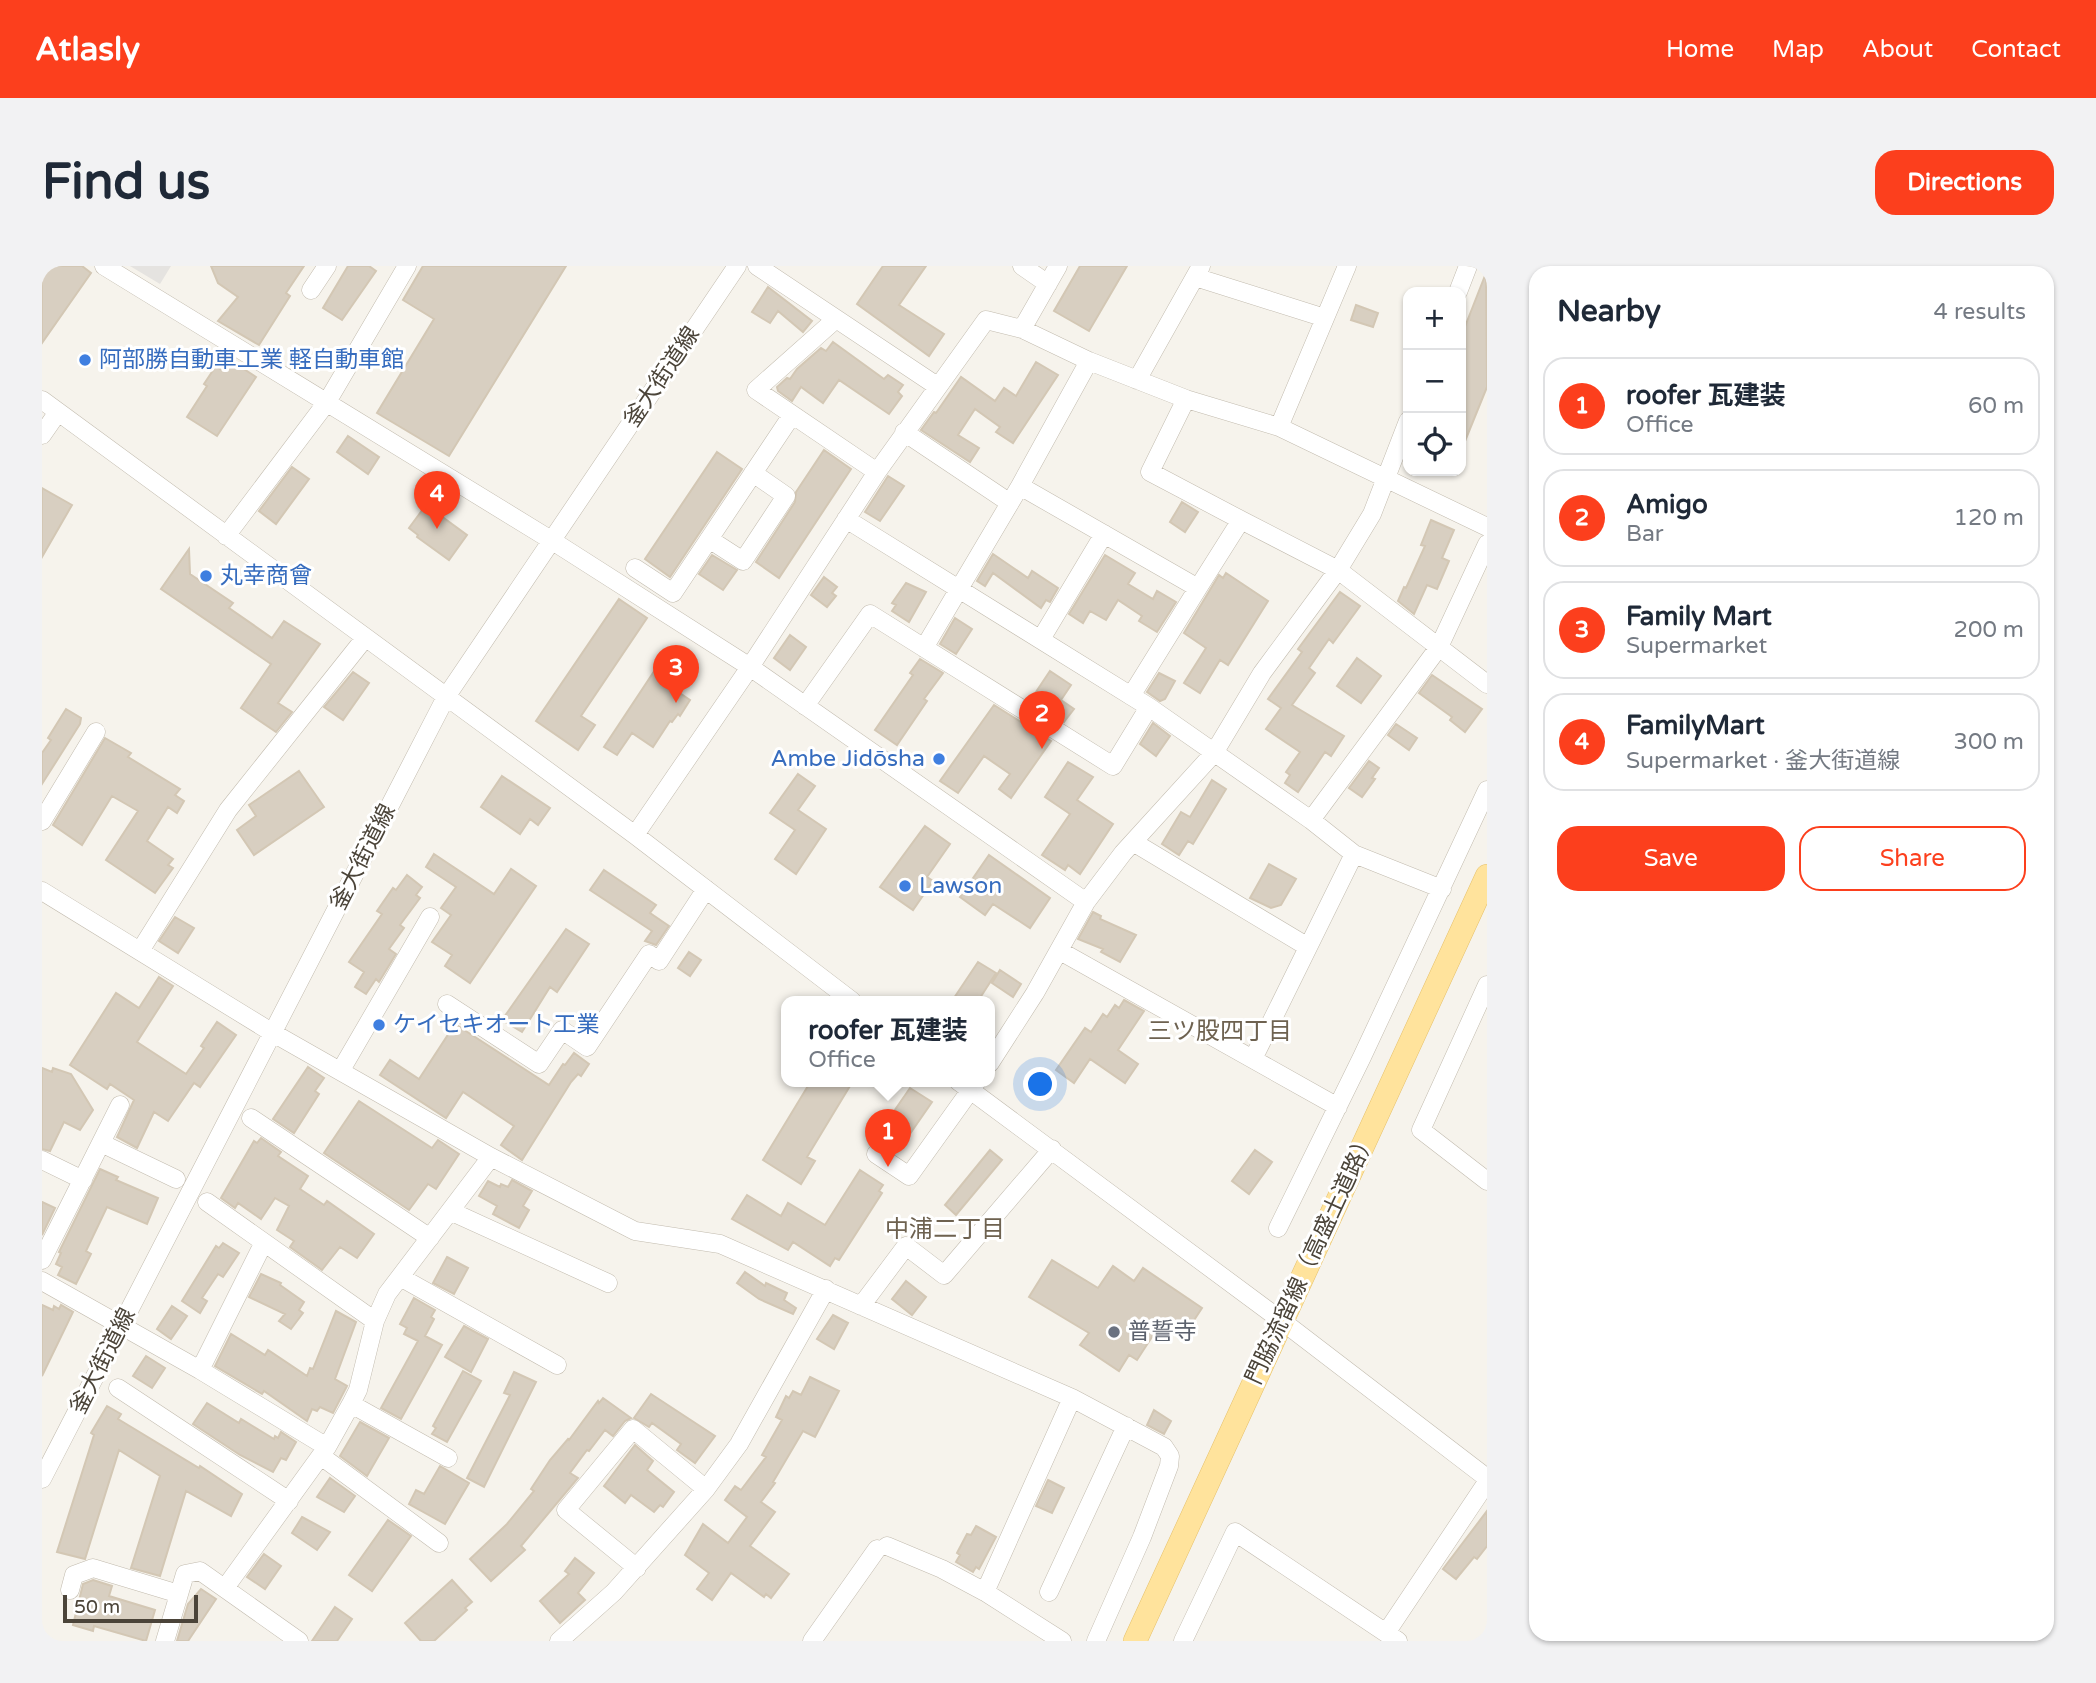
<!DOCTYPE html>
<meta charset="utf-8">
<style>
:root{--surface:#fff;--page:#f2f2f3;--text:#1f2937;--muted:#747a83;--line:#e0e1e3;--accent:#fc3f1d}
body{margin:0;font-family:"Varela Round","Noto Sans JP",sans-serif;background:var(--page);color:var(--text)}
.controls{position:absolute;right:21px;top:21px;display:grid;overflow:hidden;border-radius:14px;box-shadow:0 2px 5px #0004}
.controls button{width:63px;height:63px;display:grid;place-items:center;padding:0;border:0;border-bottom:2px solid var(--line);background:var(--surface);color:var(--text);font:35px sans-serif}
.scale{position:absolute;left:21px;bottom:18px;width:135px;box-sizing:border-box;padding-left:7px;border:4px solid #4b4439;border-top:0;font-size:19px;line-height:24px;white-space:nowrap;color:#4b4439;-webkit-text-stroke:5px #fff;paint-order:stroke}
.you{position:absolute;left:999px;top:819px;width:24px;height:24px;margin:-18px;border:5px solid #fff;border-radius:50%;background:#1a73e8;box-shadow:0 0 0 10px #1a73e833}
.badge{display:grid;place-items:center;width:46px;height:46px;border-radius:50%;background:var(--accent);color:#fff;font-size:23px;font-weight:700}
.pin{position:absolute;translate:-50% -58px;filter:drop-shadow(0 2px 4px #0008)}
.pin::after{content:'';position:absolute;top:37px;width:24px;height:21px;background:inherit;clip-path:polygon(0 0,100% 0,50% 100%)}
.popup{position:absolute;left:739px;top:730px;width:214px;height:91px;box-sizing:border-box;display:grid;place-content:center;border-radius:14px;background:var(--surface);filter:drop-shadow(0 2px 5px #0005);font-size:23px;white-space:nowrap;color:var(--muted)}
.popup b{font-size:26px;color:var(--text)}
.popup::after{content:'';position:absolute;left:50%;top:100%;margin-left:-14px;border:14px solid transparent;border-top-color:var(--surface)}
.list{margin:0;padding:0;list-style:none}
h2{display:flex;justify-content:space-between;align-items:center;height:91px;margin:0;padding:0 28px;font-size:30px}
h2 small{font-size:23px;font-weight:400;color:var(--muted)}
.list li{display:grid;grid-template-columns:46px 1fr auto;gap:21px;align-items:center;box-sizing:border-box;height:98px;margin:0 14px 14px;padding:0 14px;border:2px solid var(--line);border-radius:21px}
.list b{display:block;font-size:26px;white-space:nowrap}
.list p{margin:0;font-size:23px;white-space:nowrap;color:var(--muted)}
.list em{font-size:23px;font-style:normal;color:var(--muted)}
.actions{display:flex;gap:14px;padding:21px 28px}
.actions a{flex:1;padding:16px 0;border:2px solid var(--accent);border-radius:21px;text-align:center;font-size:24px;color:var(--accent)}
.actions .main{background:var(--accent);color:#fff}
.icon{flex:none;width:38px;height:38px;fill:none;stroke:currentColor;stroke-width:2;stroke-linecap:round;stroke-linejoin:round}
.map{position:relative;flex:none;width:1445px;height:1375px;overflow:hidden;border-radius:21px}
header{display:flex;align-items:center;gap:42px;box-sizing:border-box;height:98px;padding:0 35px;background:var(--accent);color:#fff}
header strong{font-size:33px}
nav{display:flex;gap:38px;margin-inline-start:auto;font-size:24px}
.intro{display:flex;align-items:center;justify-content:space-between;box-sizing:border-box;height:168px;padding:0 42px}
h1{margin:0;font-size:49px}
.button{padding:18px 32px;border-radius:21px;background:var(--accent);color:#fff;font-size:24px;font-weight:700}
main{display:flex;gap:42px;padding:0 42px}
aside{flex:1;background:var(--surface);border-radius:21px;box-shadow:0 2px 5px #0004}
.map>svg:first-child{display:block}
.parking{fill:#e5e3e0}
.building{fill:#d8cfc1;stroke:#d3c7b4;stroke-width:2}
.lines{fill:none;stroke-linecap:round;stroke-linejoin:round}
.minor-casing{stroke:#c2bbae;stroke-width:19}
.major-casing{stroke:#e6c16a;stroke-width:24}
.minor{stroke:#fff;stroke-width:18}
.major{stroke:#ffe39c;stroke-width:23}
.shop-dot{fill:#3f7fe0;stroke:#fff;stroke-width:2.5}
.worship-dot{fill:#6b7280;stroke:#fff;stroke-width:2.5}
.labels{text-anchor:middle;dominant-baseline:central;stroke-width:6;stroke-linejoin:round;paint-order:stroke}
.shop-label{font-size:23px;fill:#366cbe;stroke:#fff;text-anchor:start}
.street-label{font-size:23px;fill:#4b4439;stroke:#fff}
.worship-label{font-size:23px;fill:#5b616d;stroke:#fff;text-anchor:start}
.neighbourhood-label{font-size:24px;fill:#6e6250;stroke:#fff}
</style>
<header>
<strong>Atlasly</strong>
<nav><a>Home</a><a>Map</a><a>About</a><a>Contact</a></nav>
</header>
<div class="intro"><h1>Find us</h1><a class="button">Directions</a></div>
<main>
<div class="map">
<svg width="1445" height="1375" viewBox="0 0 1445 1375">
<rect width="100%" height="100%" fill="#f6f3ec"/>
<path class="parking" d="M88,0H129L118,18Z"/>
<path class="building" d="M0,0H40L49,7L0,77Z
M169,0H262L244,27L248,30L217,79L176,55L196,31L176,17Z
M306,0H327L334,5L300,54L281,42Z
M381,0H524L407,190L335,147L392,53L361,34Z
M841,0H884L857,39L902,68L887,90L815,38Z
M1038,0H1085L1047,65L1012,45Z
M1444,7L1445,121L1419,185V71Z
M726,21L770,55L761,66L736,45L728,57L710,46Z
M1314,39L1336,47L1331,61L1309,54Z
M791,76L842,113L846,109L861,119L856,126L860,130L847,148L797,114L781,137L759,121L750,135L736,125L735,121L745,112L748,113L755,103L779,82L784,85Z
M188,94L214,111L175,170L145,151L165,120L162,118L174,100L181,105Z
M994,96L1016,109L971,177L954,166L958,161L933,143L916,169L937,182L928,196L879,164L892,146L894,147L919,111L953,135L962,122L974,130Z
M306,170L337,191L326,208L295,186Z
M782,184L809,203L737,312L714,296L753,236L754,226Z
M675,186L700,203L628,311L603,293Z
M250,201L267,213L234,258L217,245Z
M846,210L862,220L838,255L823,246Z
M0,222L30,239L0,291Z
M1140,236L1156,246L1143,266L1128,256Z
M384,239L425,269L407,294L375,271L376,269L367,262Z
M1389,254L1412,264L1400,292L1407,295L1395,323L1385,319L1372,348L1356,335L1362,321L1364,322L1383,280L1379,279Z
M147,283L148,308L191,337L187,342L230,372L242,355L278,378L236,437L250,446L234,466L199,442L229,398L119,323Z
M951,288L986,312L990,305L1016,322L1008,336L1004,334L999,342L951,307L943,320L935,315Z
M670,289L695,304L681,324L657,308Z
M1063,289L1093,307L1086,318L1111,333L1115,325L1134,336L1115,366L1097,355L1100,350L1076,334L1064,354L1048,345L1041,357L1027,348Z
M1184,307L1226,335L1186,399L1178,394L1158,427L1142,417L1164,382L1142,367L1177,309L1181,312Z
M782,311L795,321L790,327L794,330L785,341L769,329Z
M864,317L884,326L867,356L850,345L854,339L850,337Z
M1298,326L1318,340L1291,377L1287,373L1267,402L1273,407L1250,439L1302,470L1289,490L1283,486L1256,526L1243,517L1248,509L1244,506L1258,486L1224,463L1239,442L1226,433L1260,386L1256,383Z
M577,333L605,352L539,450L553,459L536,484L494,455Z
M913,352L930,363L914,388L898,378Z
M748,369L764,381L748,404L732,392Z
M1315,392L1339,410L1319,437L1295,420Z
M878,393L901,407L882,433L885,435L855,479L833,464L871,409L868,407Z
M615,401L628,410L623,417L648,434L638,450L636,448L630,456L628,455L611,481L590,467L575,489L562,481Z
M1008,405L1029,419L1019,434L1032,443L1022,456L988,435Z
M311,406L327,417L301,454L282,441Z
M1117,407L1133,415L1123,433L1118,435L1105,426Z
M1390,409L1440,443L1423,466L1408,454L1410,451L1377,427Z
M952,439L1009,475L969,532L957,523L968,508L942,490L916,527L898,515Z
M24,443L39,452L38,458L0,518V487L9,474L6,472Z
M1111,457L1128,470L1114,490L1098,478Z
M1354,458L1375,472L1367,484L1346,469Z
M63,472L89,487L86,491L138,523L133,529L142,535L135,547L126,541L105,575L131,593L126,599L131,602L113,627L64,594L96,545L70,530L40,579L11,559Z
M1327,495L1337,502L1330,512L1333,513L1320,531L1307,522Z
M1026,496L1051,511L1035,534L1071,558L1038,608L1026,599L1023,604L1000,589L1028,548L1003,531Z
M257,505L282,541L212,589L195,564L214,550L207,539Z
M756,508L773,520L756,544L784,563L754,608L733,593L753,564L728,547Z
M460,510L508,542L496,559L488,553L478,568L439,541Z
M1170,514L1184,523L1151,578L1146,575L1137,589L1120,578L1139,546L1148,551Z
M883,560L908,578L885,611L891,615L871,644L838,621Z
M392,588L452,628L469,603L494,620L428,717L403,700L410,689L390,676L409,649L399,642L414,621L384,601Z
M947,589L1008,632L988,662L951,638L943,649L918,631Z
M1227,598L1254,613L1239,639L1229,642L1208,632Z
M562,604L614,639L608,647L627,660L614,679L603,675L610,665L548,624Z
M365,609L380,621L374,629L378,632L358,659L362,662L347,683L354,688L337,716L334,713L324,728L313,721L322,706L307,696L340,648L335,645L351,622L354,624Z
M1051,646L1059,650L1058,653L1094,669L1078,696L1059,686L1061,683L1036,673Z
M133,651L152,662L136,687L117,675Z
M524,663L547,678L515,726L508,721L480,766L460,754Z
M647,686L659,694L648,710L636,702Z
M936,696L954,707L936,735H910Z
M958,704L979,718L971,731L950,717Z
M117,711L131,720L95,776L144,808L162,782L159,780L175,756L194,769L158,821L152,817L126,855L112,846L95,882L75,871L92,834L68,818L65,823L28,799L74,727L97,742Z
M1082,734L1102,745L1076,784L1096,798L1083,817L1048,793L1032,817L1014,804L1043,762L1049,766L1061,748L1065,751L1073,739L1077,742Z
M413,758L507,819L521,798L523,799L532,787L547,798L539,810L536,808L529,816L480,894L459,879L472,860L421,826L404,852L338,809L348,794L377,813Z
M266,801L282,812L273,825L277,828L252,867L231,853Z
M0,802L10,806L11,802L29,808L51,844L38,864L22,856L8,885L0,883Z
M769,815H811L765,891L773,895L759,918L721,894Z
M868,822L890,836L861,878L839,864Z
M317,835L390,882L396,874L417,888L394,923L386,918L367,944L282,887Z
M219,872L239,886L236,890L266,910L258,923L282,939L285,935L332,968L315,992L298,981L280,1004L248,981L252,975L235,964L247,940L233,932L219,953L196,937L193,942L179,932L212,875L215,877Z
M948,884L960,894L914,949L903,939Z
M1213,884L1230,896L1207,928L1190,915Z
M58,903L76,911L74,914L116,932L105,958L65,941L44,985L49,988L34,1018L16,1009L20,1001L14,998L19,987L17,986Z
M818,904L841,919L837,925L840,927L797,994L793,992L788,1000L751,976L746,984L690,953L705,929L739,950L746,937L783,959Z
M470,914L490,925L481,940L487,944L477,962L451,948L455,940L437,930L446,915L458,921L459,918L466,921Z
M0,936L13,942L0,969Z
M181,977L197,987L181,1011L176,1008L160,1032L165,1035L158,1047L140,1035L174,980L177,982Z
M405,991L426,1002L412,1028L391,1017Z
M1010,994L1056,1022L1071,1000L1092,1015L1101,1002L1160,1042L1143,1068L1121,1054L1095,1094L1087,1089L1077,1105L1038,1079L1047,1067L987,1031Z
M703,1006L723,1020L724,1017L745,1027L742,1034L754,1042L751,1048L717,1033L695,1017Z
M219,1008L239,1017L238,1019L262,1036L257,1044L261,1047L249,1063L237,1055L243,1048L207,1031Z
M864,1015L884,1031L870,1049L850,1033Z
M372,1032L393,1044L389,1051L392,1053L383,1070L400,1079L359,1153L339,1142L376,1075L362,1068L365,1062L358,1058Z
M0,1039L11,1044L12,1040L17,1043L19,1039L31,1046L0,1110Z
M130,1040L145,1050L129,1073L115,1063Z
M294,1045L314,1056L293,1113L305,1120L291,1147L278,1141L275,1145L270,1143L265,1155L222,1125L220,1128L173,1100L189,1068L223,1089L226,1084L265,1110L268,1102L271,1103Z
M791,1049L806,1057L792,1083L775,1073Z
M422,1060L446,1073L429,1106L403,1091Z
M104,1090L123,1102L110,1122L91,1110Z
M421,1105L439,1115L405,1176L390,1168L394,1162L391,1160Z
M472,1106L494,1116L442,1221L425,1212L468,1129L462,1127Z
M768,1111L797,1125L773,1171L761,1165L731,1216L733,1217L719,1236L733,1246L708,1280L747,1308L729,1332L724,1328L722,1331L689,1307L670,1334L655,1323L667,1307L643,1289L661,1258L686,1277L705,1251L683,1234L693,1220L699,1224L724,1191L720,1189L740,1154L734,1151L744,1130L747,1132L751,1125L759,1129Z
M609,1128L673,1170L653,1197L635,1184L639,1178L610,1157L607,1161L592,1152Z
M561,1132L589,1152L583,1155L571,1170L563,1164L547,1185L545,1184L528,1207L536,1212L479,1280L483,1284L449,1315L428,1293L465,1258L492,1225L489,1223L508,1194L526,1173L527,1174L556,1135L557,1137Z
M165,1137L197,1157L199,1153L232,1173L233,1170L236,1172L239,1166L254,1176L244,1194L239,1192L231,1206L198,1189L151,1158Z
M65,1140L79,1148L76,1153L157,1202L158,1200L200,1228L189,1250L144,1225L118,1310L89,1302L118,1210L77,1184L43,1293L15,1286L52,1169L49,1167Z
M1112,1144L1129,1155L1122,1168L1105,1159Z
M318,1156L347,1172L325,1210L298,1190Z
M593,1179L611,1195L605,1204L632,1226L621,1241L618,1239L612,1246L589,1229L583,1237L562,1220Z
M398,1200L427,1217L403,1258L367,1238L374,1224L382,1228Z
M288,1212L313,1230L302,1246L275,1231Z
M1006,1214L1022,1222L1010,1247L994,1240Z
M1445,1245V1280L1435,1293L1432,1291L1414,1313L1401,1303Z
M260,1251L288,1266L275,1284L250,1267Z
M346,1254L369,1270L330,1325L307,1309Z
M934,1260L954,1271L937,1303L934,1301L931,1306L914,1296L918,1289L915,1287L925,1268L929,1269Z
M222,1288L239,1300L223,1323L205,1311Z
M533,1292L552,1307L536,1327L543,1334L518,1357L498,1335L527,1308L523,1305Z
M51,1314L70,1320L67,1330L113,1344L104,1375L52,1360L51,1365L31,1359L41,1318Z
M410,1314L430,1336L423,1342L425,1344L392,1375H379L363,1357Z
M159,1323L174,1333L146,1375H135L146,1338Z
M293,1341L310,1353L295,1375H270Z"/>
<g class="lines">
<defs>
<path id="minor" d="M62,0L509,274L708,401L1044,636
M715,0L895,120
M980,0L1006,18
M1153,11L1283,52
M269,24L285,0
M1416,26L1426,0
M794,53L714,124L835,206
M980,63L1016,0
M1047,95L1144,133L1237,161L1445,261
M1095,114L1159,0
M1144,133L1108,206L1199,254
M0,134L593,569L810,735
M1237,161L1305,0
M862,166L968,237
M0,169L16,146
M978,220L1156,322L1199,254L1296,304L1445,418
M804,253L1107,441L1269,554L1312,588L1400,623
M184,270L285,136L365,0
M667,273L701,295L744,230L711,207
M593,302L631,327L750,149
M999,373L1062,268
M1089,430L1156,322
M763,440L828,348L1071,500L1107,441
M1269,554L1397,381L1445,278
M0,555L54,466
M593,569L708,401L835,206L944,54L980,63L1047,95L978,220L882,382
M1091,576L1266,681
M0,625L231,767L449,891L593,965L678,978L1030,1132L1122,1181L1128,1190L1127,1200L1100,1271L1054,1375
M98,685L186,544L323,372
M1018,685L1296,841
M1445,719L1379,864L1445,915
M405,738L497,798L520,764L545,781L607,688L617,695L664,623
M1211,793L1312,588
M948,797L993,727L1044,636L1081,587L1172,487L1220,407L1296,304L1330,248L1366,155
M299,804L388,651
M916,815L1240,1055L1445,1212
M209,852L388,972
M59,877L134,913
M834,888L867,910L935,815
M0,894L41,914
M165,936L333,1055
M408,945L566,1017
M1236,962L1320,791L1445,524
M0,994L78,839
M358,1011L515,1099
M0,1015L158,1104L285,1181
M819,1040L864,980L902,1009L1010,883
M158,1104L221,978
M76,1122L247,1235
M309,1138L406,1192
M279,1190L397,1277
M0,1213L404,431L695,0
M845,1280L900,1303L943,1326L1020,1375
M595,1302L524,1244L591,1163L664,1223
M183,1322L285,1181L309,1138L316,1124L333,1055L345,1028L449,891
M28,1324L32,1309L51,1302L137,1328
M943,1326L1030,1132
M1007,1326L1084,1160
M1344,1367L1445,1216
M123,1375L143,1308L158,1305L257,1375
M517,1375L572,1326L664,1223L697,1178L784,1023
M770,1375L835,1283
M1141,1375L1193,1266L1356,1375"/>
<path id="major" d="M1093,1375L1445,610"/>
</defs>
<use href="#minor" class="minor-casing"/>
<use href="#major" class="major-casing"/>
<use href="#minor" class="minor"/>
<use href="#major" class="major"/>
</g>
<g class="shop-dot">
<circle cx="43" cy="94" r="7"/>
<circle cx="164" cy="310" r="7"/>
<circle cx="897" cy="493" r="7"/>
<circle cx="863" cy="620" r="7"/>
<circle cx="337" cy="759" r="7"/>
</g>
<circle class="worship-dot" cx="1072" cy="1066" r="7"/>
<g class="labels">
<g class="shop-label">
<text x="57" y="94">阿部勝自動車工業 軽自動車館</text>
<text x="178" y="310">丸幸商會</text>
<text x="883" y="493" text-anchor="end">Ambe Jidōsha</text>
<text x="877" y="620">Lawson</text>
<text x="351" y="759">ケイセキオート工業</text>
</g>
<g class="street-label">
<text transform="translate(620 111) rotate(-56)">釜大街道線</text>
<text transform="translate(321 591) rotate(-63)">釜大街道線</text>
<text transform="translate(1269 992) rotate(-65)">門脇流留線（高盛土道路）</text>
<text transform="translate(61 1095) rotate(-63)">釜大街道線</text>
</g>
<g class="worship-label">
<text x="1086" y="1066">普誓寺</text>
</g>
<g class="neighbourhood-label">
<text x="1178" y="765">三ツ股四丁目</text>
<text x="903" y="963">中浦二丁目</text>
</g>
</g>
</svg>
<div class="controls">
<button>+</button>
<button>−</button>
<button><svg class="icon" aria-label="locate" viewBox="0 0 24 24"><circle cx="12" cy="12" r="6"/><path d="M12 2v4M12 18v4M2 12h4M18 12h4"/></svg></button>
</div>
<div class="scale">50 m</div>
<div class="you"></div>
<div class="pin badge" style="left:846px;top:901px">1</div>
<div class="popup"><b>roofer 瓦建装</b>Office</div>
<div class="pin badge" style="left:1000px;top:483px">2</div>
<div class="pin badge" style="left:634px;top:437px">3</div>
<div class="pin badge" style="left:395px;top:263px">4</div>
</div>
<aside>
<h2>Nearby<small>4 results</small></h2>
<ul class="list">
<li><span class="badge">1</span><div><b>roofer 瓦建装</b><p>Office</p></div><em>60 m</em></li>
<li><span class="badge">2</span><div><b>Amigo</b><p>Bar</p></div><em>120 m</em></li>
<li><span class="badge">3</span><div><b>Family Mart</b><p>Supermarket</p></div><em>200 m</em></li>
<li><span class="badge">4</span><div><b>FamilyMart</b><p>Supermarket · 釜大街道線</p></div><em>300 m</em></li>
</ul>
<div class="actions"><a class="main">Save</a><a>Share</a></div>
</aside>
</main>
